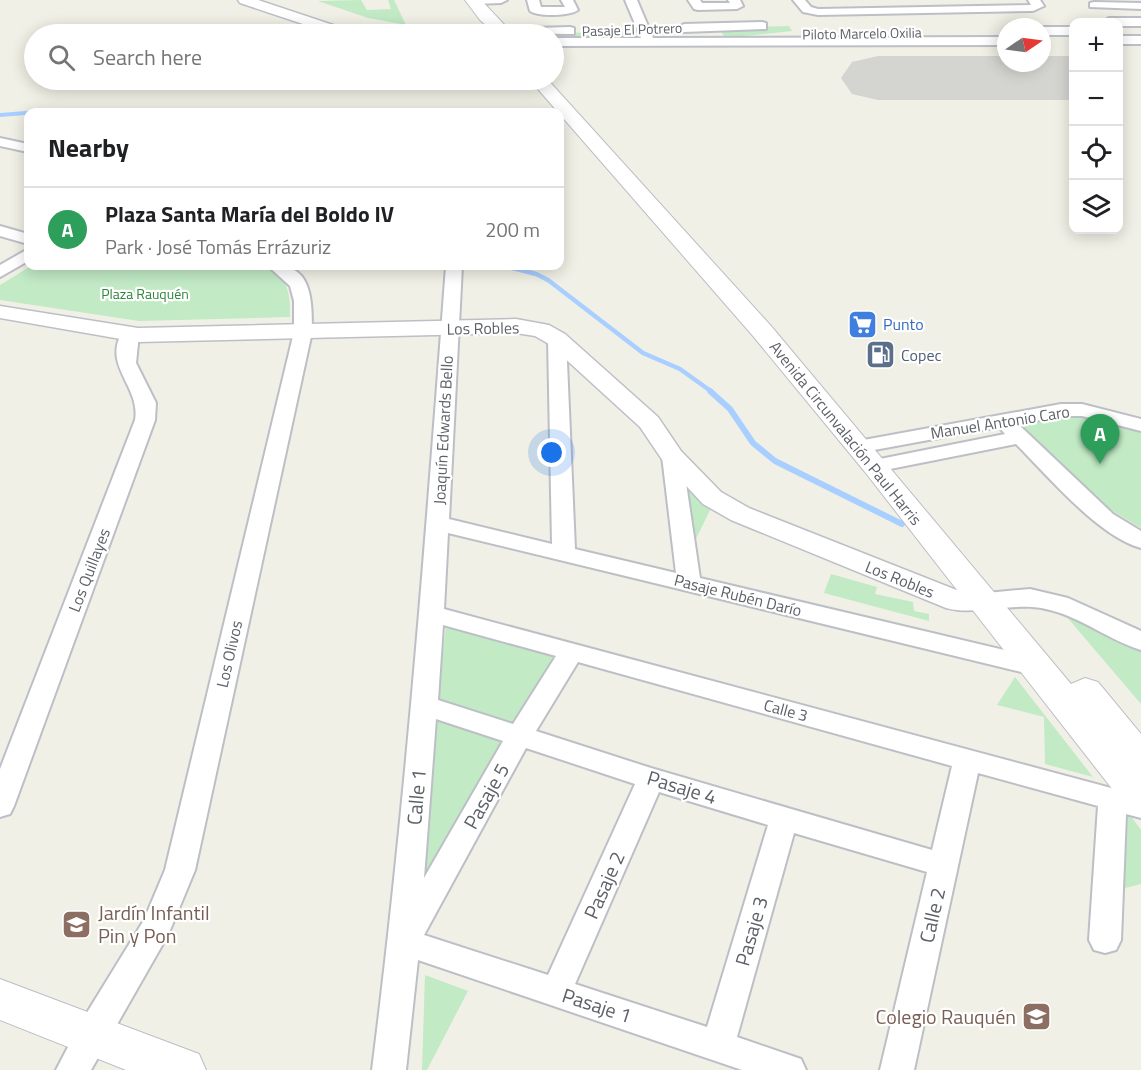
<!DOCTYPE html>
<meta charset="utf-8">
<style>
:root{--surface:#fff;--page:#f2f2f2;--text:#202124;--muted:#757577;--line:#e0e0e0;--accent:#db2777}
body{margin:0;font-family:"Titillium Web",sans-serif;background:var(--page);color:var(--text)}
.controls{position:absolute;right:18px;top:18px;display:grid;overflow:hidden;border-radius:12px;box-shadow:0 3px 15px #0003}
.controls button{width:54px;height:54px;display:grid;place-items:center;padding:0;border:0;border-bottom:2px solid var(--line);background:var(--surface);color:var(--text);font:30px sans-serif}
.compass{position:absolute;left:997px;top:18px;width:54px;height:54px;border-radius:50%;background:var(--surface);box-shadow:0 3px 15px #0003;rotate:77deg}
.you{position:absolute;left:552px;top:453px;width:21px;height:21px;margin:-15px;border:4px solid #fff;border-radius:50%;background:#1a73e8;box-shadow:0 0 0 9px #1a73e833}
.badge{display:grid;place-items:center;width:39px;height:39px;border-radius:50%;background:var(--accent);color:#fff;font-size:20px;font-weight:700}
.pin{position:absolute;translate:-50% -50px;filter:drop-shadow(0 2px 3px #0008)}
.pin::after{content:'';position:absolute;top:32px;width:21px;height:18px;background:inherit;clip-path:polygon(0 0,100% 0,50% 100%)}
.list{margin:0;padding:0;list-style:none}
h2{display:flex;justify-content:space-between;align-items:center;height:78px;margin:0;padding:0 24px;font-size:26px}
h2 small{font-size:20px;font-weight:400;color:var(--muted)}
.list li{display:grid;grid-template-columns:39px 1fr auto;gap:18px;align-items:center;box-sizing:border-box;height:84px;padding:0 24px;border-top:2px solid var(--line)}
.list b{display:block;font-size:22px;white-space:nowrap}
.list p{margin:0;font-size:20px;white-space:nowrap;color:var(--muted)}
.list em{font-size:20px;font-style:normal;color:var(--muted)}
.icon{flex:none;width:33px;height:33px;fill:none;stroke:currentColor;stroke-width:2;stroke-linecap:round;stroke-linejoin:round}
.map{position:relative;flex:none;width:1141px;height:1070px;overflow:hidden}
.search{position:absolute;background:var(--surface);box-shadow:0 3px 15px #0003;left:24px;top:24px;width:540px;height:66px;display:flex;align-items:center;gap:15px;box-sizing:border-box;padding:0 21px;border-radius:33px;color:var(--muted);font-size:22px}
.panel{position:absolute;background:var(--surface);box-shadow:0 3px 15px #0003;left:24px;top:108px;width:540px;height:162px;border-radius:12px}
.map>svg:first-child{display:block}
.green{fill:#c1eac5}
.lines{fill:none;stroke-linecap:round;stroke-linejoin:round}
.stream-far2{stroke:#a8cfff;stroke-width:4}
.stream-far1{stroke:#a8cfff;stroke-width:4.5}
.stream{stroke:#a8cfff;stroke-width:6}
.taxiway{fill:#d4d4d0;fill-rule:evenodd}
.runway{fill:#d4d4d0;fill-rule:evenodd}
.minor-casing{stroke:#bdbfc6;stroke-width:4}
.tertiary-casing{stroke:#bdbfc6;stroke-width:3}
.secondary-casing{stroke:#bbbec5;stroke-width:2}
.minor{fill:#fff;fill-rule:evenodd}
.tertiary{fill:#fff;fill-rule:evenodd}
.secondary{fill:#fff;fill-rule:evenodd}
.labels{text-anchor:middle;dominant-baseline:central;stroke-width:4.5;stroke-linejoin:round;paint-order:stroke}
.far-street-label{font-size:14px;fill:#5d6168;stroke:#fff}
.far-park-label{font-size:14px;fill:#2e863b;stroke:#fff}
.shop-label{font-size:16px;fill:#366cbe;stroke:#fff;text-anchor:start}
.street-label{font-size:16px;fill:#5d6168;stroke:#fff}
.service-label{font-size:16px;fill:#4e5e75;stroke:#fff;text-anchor:start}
.near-street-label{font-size:20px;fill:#5d6168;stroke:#fff}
.near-education-label{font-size:20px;fill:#785e54;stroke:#fff;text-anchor:start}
</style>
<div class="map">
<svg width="1141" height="1070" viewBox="0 0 1141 1070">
<rect width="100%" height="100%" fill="#f1f0e6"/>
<path class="green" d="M361,0L367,10L391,9L388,0H394L406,25L368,18L318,1Z
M789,26L792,31L725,38L719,28Z
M635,31L638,39H554V34H525Z
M31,266H263C289,278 290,291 290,317L139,321L0,300V285Z
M1068,410L1141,430V528L1093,499L1015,419Z
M682,469L713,504L693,545Z
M831,574L877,587L875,594L913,602L914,611L929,614V621L824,593Z
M1066,616L1141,649V704Z
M446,626L557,657L514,730L437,704Z
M1015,677L1093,777L1045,764L1044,717L997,705Z
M436,714L509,739L421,901Z
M1124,807L1141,830V884L1125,888Z
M425,975L468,991L427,1070H422Z"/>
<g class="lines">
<path class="stream-far2" d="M0,115L64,110L84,112"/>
<path class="stream-far1" d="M504,266L536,274L548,280L643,353L680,369L712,392"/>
<path class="stream" d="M710,391L730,409L753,443L775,461L902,524"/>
<path class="taxiway" d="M949,56H964L1028,72L1033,78L1028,84L1018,87L959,74L962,78L957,84C943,88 934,85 926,72C927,60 939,59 949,56Z"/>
<path class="runway" d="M878,56H1006V63H1042V56H1074V100H878L852,94L841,78L852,62Z"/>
<defs>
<path id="minor" d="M469,0H507L501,3L474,4L470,3Z
M527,0H539L541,7H565L561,0H573L578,10C570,16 538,17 530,11Z
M625,0H637L653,38L1006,37V45L554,46V38H641Z
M688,0H700L702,3H730L728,0H740L743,6L737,9L698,10L694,9Z
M793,0H805L811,7L818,9L1031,5L1028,0H1040L1044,6L1033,11L818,15L803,12Z
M1094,2L1141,3V9L1090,7V3Z
M1109,18H1141V26H1118V22H1103Z
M762,22L766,23V29L684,32L678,28L684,24Z
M570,27L574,28V34L497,33L503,29Z
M1042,27H1074V35H1042Z
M1118,36H1141V44H1118Z
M0,138L28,144V152L0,146Z
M0,226L28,234V244L0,236Z
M28,249V261L0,277V265Z
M268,266C312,261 312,298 312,332L195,870L168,935L91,1070H56L80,1024L144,920L165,870L294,332V301L290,286Z
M446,266H462L449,519L552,544L548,339L551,335H563L566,339L575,549L676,573L662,456L665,452L672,450L679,452L682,456L700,578L1038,658L1047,661L1051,667L1047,673L1038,676L448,533L444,609L1141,796V818L1126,814L1121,940L1116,950L1105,953L1094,950L1089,940L1098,806L978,773L914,1070H880L927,872L794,833L737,1037L801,1059L806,1070H742L418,960L406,1070H372C406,802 426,535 446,266ZM443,625L556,656L513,724L438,700ZM578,662L952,766L932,850L651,768L536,731ZM436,719L503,741L424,878ZM526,748L635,784L548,975L424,935ZM659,792L768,825L707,1027L575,984Z
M130,329L136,330L139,334L136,363L156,403L155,420L14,806L10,814L0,817V769L135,420C141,386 100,364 124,330Z
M1061,404H1082L1141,419V431L1082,416H1061L1018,424L1113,514L1141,531V548C1099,537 1047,475 1016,444L875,472L868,470L864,466L868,462L875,460L1005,434L999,427L858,453L851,451L848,447L851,443L858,441Z
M1030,589L1068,598L1141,631V650C1109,640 1082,618 1050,610C1024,602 999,612 976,606L972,600L976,594Z"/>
<path id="tertiary" d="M238,0H258L351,31L353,34H333L240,3Z
M0,306L138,328L516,319L549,325L565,334L658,417L681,451L721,492L749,508L959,591L984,590L994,593L998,600L994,607C979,611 961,612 946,608L731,520L703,504L663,461L640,427L549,344L535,336L516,333L138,342L0,318Z"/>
<path id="secondary" d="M465,0H481L513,34H496L480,20Z
M530,80H548L771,326L1071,684L1085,678L1098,682L1141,734V812L1127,808L865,472L753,336Z
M0,979L199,1054L206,1070H126L0,1020Z"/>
</defs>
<use href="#minor" class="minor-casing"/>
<use href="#tertiary" class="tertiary-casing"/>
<use href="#secondary" class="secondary-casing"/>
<use href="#minor" class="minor"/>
<use href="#tertiary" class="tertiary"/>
<use href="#secondary" class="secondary"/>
</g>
<defs>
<symbol id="supermarket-square" viewBox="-11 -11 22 22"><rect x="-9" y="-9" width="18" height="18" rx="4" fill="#3f7fe0" stroke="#fff"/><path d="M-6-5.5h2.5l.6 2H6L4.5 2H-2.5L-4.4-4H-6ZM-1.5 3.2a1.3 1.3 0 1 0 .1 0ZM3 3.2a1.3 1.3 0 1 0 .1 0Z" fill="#fff"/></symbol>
<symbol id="fuel-square" viewBox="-11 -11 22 22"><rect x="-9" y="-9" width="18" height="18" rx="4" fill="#5c6f8a" stroke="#fff"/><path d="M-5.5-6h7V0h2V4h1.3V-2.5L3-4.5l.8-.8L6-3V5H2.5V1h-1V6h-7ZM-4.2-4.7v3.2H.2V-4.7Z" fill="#fff"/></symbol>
<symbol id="school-square" viewBox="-11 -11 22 22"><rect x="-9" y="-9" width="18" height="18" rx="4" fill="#8d6e63" stroke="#fff"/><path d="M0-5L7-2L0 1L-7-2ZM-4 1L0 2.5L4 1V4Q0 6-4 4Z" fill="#fff"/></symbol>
</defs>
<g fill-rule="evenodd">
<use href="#supermarket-square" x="846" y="308" width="33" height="33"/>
<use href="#fuel-square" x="864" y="338" width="33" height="33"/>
<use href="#school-square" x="60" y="908" width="33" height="33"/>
<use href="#school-square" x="1020" y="1000" width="33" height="33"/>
</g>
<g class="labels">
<g class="far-street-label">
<text transform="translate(632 29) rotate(-2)">Pasaje El Potrero</text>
<text transform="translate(862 33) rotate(-1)">Piloto Marcelo Oxilia</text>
</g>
<g class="far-park-label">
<text x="145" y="293">Plaza Rauquén</text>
</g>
<g class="shop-label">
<text x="883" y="324">Punto</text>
</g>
<g class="street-label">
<text transform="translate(483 328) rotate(-1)">Los Robles</text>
<text transform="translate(1000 422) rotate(-9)">Manuel Antonio Caro</text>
<text transform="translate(443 430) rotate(-87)">Joaquín Edwards Bello</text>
<text transform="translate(846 433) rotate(51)">Avenida Circunvalación Paul Harris</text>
<text transform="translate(89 570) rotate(-69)">Los Quillayes</text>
<text transform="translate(900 579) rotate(22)">Los Robles</text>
<text transform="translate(738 595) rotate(14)">Pasaje Rubén Darío</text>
<text transform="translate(229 654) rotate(-77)">Los Olivos</text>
<text transform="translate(786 710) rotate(15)">Calle 3</text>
</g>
<g class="service-label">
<text x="901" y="355">Copec</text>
</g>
<g class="near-street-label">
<text transform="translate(682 787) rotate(17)">Pasaje 4</text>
<text transform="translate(486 796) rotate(-61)">Pasaje 5</text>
<text transform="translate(416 797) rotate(-85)">Calle 1</text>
<text transform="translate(604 885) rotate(-66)">Pasaje 2</text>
<text transform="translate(932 915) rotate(-77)">Calle 2</text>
<text transform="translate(751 931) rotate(-74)">Pasaje 3</text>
<text transform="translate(597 1005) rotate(18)">Pasaje 1</text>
</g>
<g class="near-education-label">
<text x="98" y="912">Jardín Infantil<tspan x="98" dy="23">Pin y Pon</tspan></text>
<text x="1016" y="1016" text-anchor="end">Colegio Rauquén</text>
</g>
</g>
</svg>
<div class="controls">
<button>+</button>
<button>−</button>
<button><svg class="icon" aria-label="locate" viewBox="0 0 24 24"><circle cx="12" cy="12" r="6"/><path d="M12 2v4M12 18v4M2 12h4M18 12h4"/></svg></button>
<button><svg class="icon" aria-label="layers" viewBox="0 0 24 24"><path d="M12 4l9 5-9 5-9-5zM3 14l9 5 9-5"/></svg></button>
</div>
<svg class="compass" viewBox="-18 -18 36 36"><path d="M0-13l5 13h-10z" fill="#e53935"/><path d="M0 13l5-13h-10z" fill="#757577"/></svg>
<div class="you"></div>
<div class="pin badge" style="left:1100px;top:464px;background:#2e9e5b">A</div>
<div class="search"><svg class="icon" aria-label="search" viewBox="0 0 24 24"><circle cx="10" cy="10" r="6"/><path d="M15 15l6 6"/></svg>Search here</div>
<section class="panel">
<h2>Nearby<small></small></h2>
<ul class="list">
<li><span class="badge" style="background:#2e9e5b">A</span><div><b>Plaza Santa María del Boldo IV</b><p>Park · José Tomás Errázuriz</p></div><em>200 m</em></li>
</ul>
</section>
</div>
